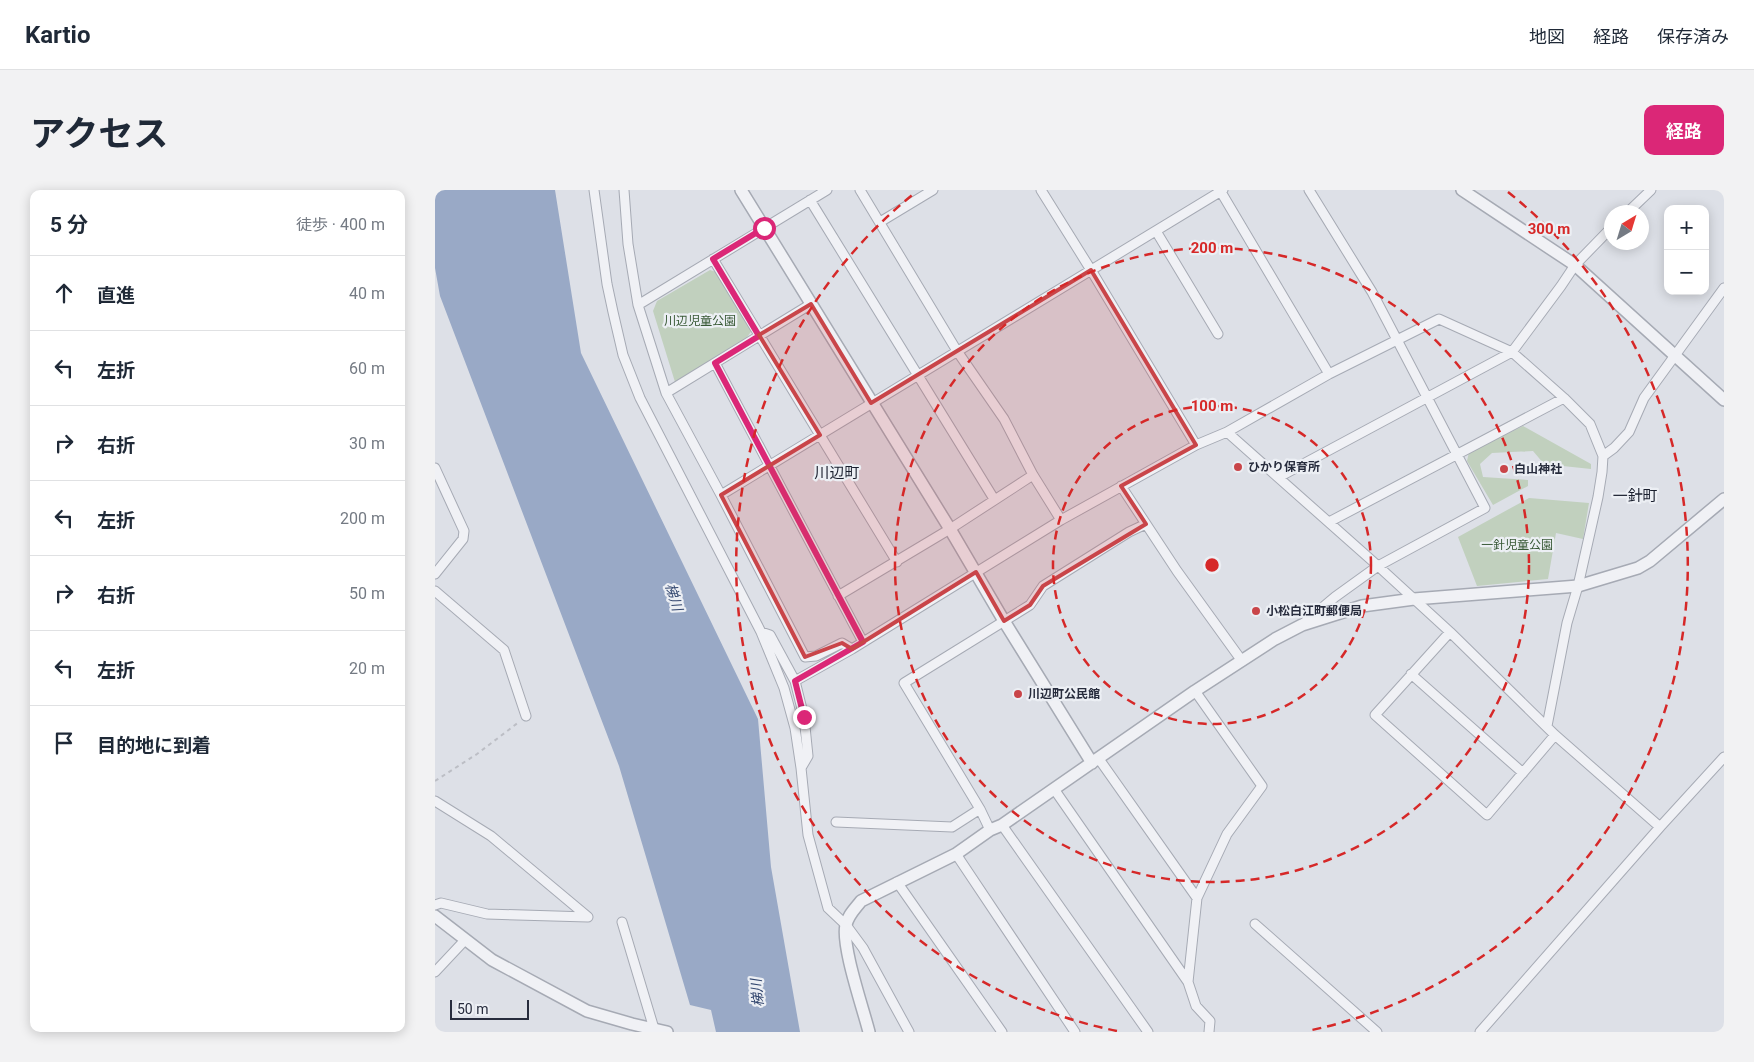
<!DOCTYPE html>
<html lang="ja">
<meta charset="utf-8">
<style>
:root{--surface:#fff;--page:#f2f2f3;--text:#1f2937;--muted:#747a83;--line:#e0e1e3;--accent:#db2777}
body{margin:0;font-family:Roboto,"Noto Sans JP",sans-serif;background:var(--page);color:var(--text)}
.controls{position:absolute;right:15px;top:15px;display:grid;overflow:hidden;border-radius:10px;box-shadow:0 2px 12px #0003}
.controls button{width:45px;height:45px;display:grid;place-items:center;padding:0;border:0;border-bottom:1px solid var(--line);background:var(--surface);color:var(--text);font:25px sans-serif}
.compass{position:absolute;left:1169px;top:15px;width:45px;height:45px;border-radius:50%;background:var(--surface);box-shadow:0 2px 12px #0003;rotate:38deg}
.scale{position:absolute;left:15px;bottom:12px;width:79px;box-sizing:border-box;padding-left:5px;border:2px solid #272c3d;border-top:0;font-size:14px;line-height:18px;white-space:nowrap;color:#272c3d;-webkit-text-stroke:4px #eceff4;paint-order:stroke}
.stop{position:absolute;width:15px;height:15px;margin:-11px;border:4px solid #db2777;border-radius:50%;background:#fff}
.stop.end{background:#db2777;border-color:#fff;box-shadow:0 1px 5px #0008}
.list{margin:0;padding:0;list-style:none}
h2{display:flex;justify-content:space-between;align-items:center;height:65px;margin:0;padding:0 20px;font-size:21px}
h2 small{font-size:16px;font-weight:400;color:var(--muted)}
.list li{display:grid;grid-template-columns:32px 1fr auto;gap:15px;align-items:center;box-sizing:border-box;height:75px;padding:0 20px;border-top:1px solid var(--line)}
.list b{display:block;font-size:19px;white-space:nowrap}
.list em{font-size:16px;font-style:normal;color:var(--muted)}
.icon{flex:none;width:28px;height:28px;fill:none;stroke:currentColor;stroke-width:2;stroke-linecap:round;stroke-linejoin:round}
.map{position:relative;flex:none;width:1289px;height:842px;overflow:hidden;border-radius:10px}
header{display:flex;align-items:center;gap:30px;box-sizing:border-box;height:70px;padding:0 25px;background:var(--surface);border-bottom:1px solid var(--line)}
header strong{font-size:24px}
nav{display:flex;gap:28px;margin-inline-start:auto;font-size:18px}
.intro{display:flex;align-items:center;justify-content:space-between;box-sizing:border-box;height:120px;padding:0 30px}
h1{margin:0;font-size:35px}
.button{padding:12px 22px;border-radius:10px;background:var(--accent);color:#fff;font-size:18px;font-weight:700}
main{display:flex;gap:30px;padding:0 30px}
aside{flex:1;background:var(--surface);border-radius:10px;box-shadow:0 2px 12px #0003}
.map>svg:first-child{display:block}
.green{fill:#c1d0be}
.water{fill:#99a9c6}
.lines{fill:none;stroke-linecap:round;stroke-linejoin:round}
.minor-casing{stroke:#a6aab4;stroke-width:11}
.tertiary-casing{stroke:#a6aab4;stroke-width:14}
.path{stroke:#bcbec5;stroke-width:2;stroke-dasharray:4 4;stroke-linecap:butt}
.minor{stroke:#f0f1f5;stroke-width:9}
.tertiary{stroke:#f0f1f5;stroke-width:11}
.route{stroke:#db2777;stroke-width:6}
.marked{fill:#c94549;fill-opacity:0.2;stroke:#c94549;stroke-width:4;stroke-linejoin:round}
.ring{fill:none;stroke:#d62828;stroke-width:2.5;stroke-dasharray:9 6}
.poi-dot{fill:#c94549;stroke:#eceff4;stroke-width:2}
.labels{text-anchor:middle;dominant-baseline:central;stroke-width:4.5;stroke-linejoin:round;paint-order:stroke}
.park-label{font-size:12px;fill:#375835;stroke:#eceff4}
.poi-label{font-size:12px;font-weight:bold;fill:#272c3d;stroke:#eceff4;text-anchor:start}
.water-label{font-size:14px;font-style:italic;fill:#33476f;stroke:#eceff4}
.quarter-label{font-size:15px;fill:#191e2d;stroke:#eceff4}
.centre{fill:#d62828;stroke:#eceff4;stroke-width:2.5}
.ring-label{font-size:15px;text-anchor:middle;font-weight:bold;fill:#d62828;stroke:#eceff4;stroke-width:4.5;stroke-linejoin:round;paint-order:stroke}
</style>
<header>
<strong>Kartio</strong>
<nav><a>地図</a><a>経路</a><a>保存済み</a></nav>
</header>
<div class="intro"><h1>アクセス</h1><a class="button">経路</a></div>
<main>
<aside>
<h2>5 分<small>徒歩 · 400 m</small></h2>
<ul class="list">
<li><svg class="icon" aria-label="ahead" viewBox="0 0 24 24"><path d="M12 20V5M6 11l6-6 6 6"/></svg><div><b>直進</b></div><em>40 m</em></li>
<li><svg class="icon" aria-label="left" viewBox="0 0 24 24"><path d="M17 20v-9H6M10 6l-5 5 5 5"/></svg><div><b>左折</b></div><em>60 m</em></li>
<li><svg class="icon" aria-label="right" viewBox="0 0 24 24"><path d="M7 20v-9h11M14 6l5 5-5 5"/></svg><div><b>右折</b></div><em>30 m</em></li>
<li><svg class="icon" aria-label="left" viewBox="0 0 24 24"><path d="M17 20v-9H6M10 6l-5 5 5 5"/></svg><div><b>左折</b></div><em>200 m</em></li>
<li><svg class="icon" aria-label="right" viewBox="0 0 24 24"><path d="M7 20v-9h11M14 6l5 5-5 5"/></svg><div><b>右折</b></div><em>50 m</em></li>
<li><svg class="icon" aria-label="left" viewBox="0 0 24 24"><path d="M17 20v-9H6M10 6l-5 5 5 5"/></svg><div><b>左折</b></div><em>20 m</em></li>
<li><svg class="icon" aria-label="arrive" viewBox="0 0 24 24"><path d="M6 21V4h12l-3 4 3 4H6"/></svg><div><b>目的地に到着</b></div></li>
</ul>
</aside>
<div class="map">
<svg width="1289" height="842" viewBox="0 0 1289 842">
<rect width="100%" height="100%" fill="#dde0e7"/>
<path class="green" d="M275,80L281,82L317,140L311,149L240,192L218,121L222,111Z
M1088,236L1156,274V279L1109,274L1098,261L1057,263L1045,274L1048,287L1093,290V296L1058,315L1032,271L1034,262Z
M1094,308L1154,313L1148,349L1121,343L1113,389L1042,396L1023,347Z"/>
<path class="water" d="M0,0H120L146,163L323,529L336,677L365,842H281L276,820L255,815L184,576L5,106L0,78Z"/>
<g class="lines">
<defs>
<path id="minor" d="M159,0L172,94L178,122L188,165L205,208L326,442L349,498L360,538L366,578L373,645L393,718L411,735L428,758L474,842
M189,0L193,54L203,115L231,203L286,305L370,467L381,466L407,453L417,459
M425,0L522,161L569,229L598,285L626,330
M606,0L656,80L761,255
M786,2L894,184
M375,10L559,309
M1193,22L1216,0
M445,32L498,0
M721,41L783,144
M278,69L462,372
M203,115L392,0
M280,173L428,452
M231,203L376,114
M792,242L943,376L1015,442L1120,545L1225,637L1289,567
M1168,266L1179,258L1194,242L1209,208L1289,98
M0,278L29,341L28,349L0,384
M844,287L1077,162L1126,96L1140,75L1176,38
M686,296L742,381L807,471
M286,305L788,0
M894,332L1129,208
M0,401L69,460L91,526
M403,406L515,339L598,285
M869,433L900,407L943,376L1050,318L937,102L874,0
M326,442L335,445L360,491L369,527L373,566L366,578
M1015,442L940,525L1052,625L1120,545
M976,484L1088,583
M360,491L417,459L626,330L761,255L792,242L894,184L1004,129L1077,162L1129,208L1155,234L1168,266L1167,282L1163,307L1143,396L1132,433L1112,536
M760,501L827,596L792,644L762,708L753,792L761,816L775,831L774,842
M664,569L762,708
M619,599L753,792
M0,611L56,646L153,727
M401,632L517,637L545,619
M567,635L713,842
M555,640L545,619L469,493L595,415L608,396L694,342L711,334
M521,664L640,842
M462,692L567,842
M0,715L6,713L52,724L153,727
M187,732L220,842
M820,734L942,842
M0,782L30,750
M1045,842L1225,637"/>
<path id="tertiary" d="M306,0L515,339L569,431L657,573
M1027,0L1140,75L1289,210
M0,726L57,770L152,821L197,834L232,842
M434,842C428,818 406,755 411,735C413,725 420,719 426,711L521,664L555,640L567,635L760,501L840,449L867,435L927,416L979,409L1143,396L1203,378L1215,371L1289,309"/>
</defs>
<use href="#minor" class="minor-casing"/>
<use href="#tertiary" class="tertiary-casing"/>
<path class="path" d="M0,591L42,564L84,532"/>
<use href="#minor" class="minor"/>
<use href="#tertiary" class="tertiary"/>
</g>
<g class="lines">
<path class="route" d="M329,38L278,69L324,146L280,173L428,452L360,491L369,527"/>
</g>
<path class="marked" d="M656,80L761,255L686,296L711,334L608,396L595,415L569,431L541,382L417,459L407,453L370,467L286,305L385,245L324,145L376,114L436,213Z"/>
<g class="ring">
<circle cx="777" cy="375" r="159"/>
<circle cx="777" cy="375" r="317"/>
<path d="M682 841A476 476 0 0 1 481 2M1073 2A476 476 0 0 1 872 841"/>
</g>
<g class="poi-dot">
<circle cx="803" cy="277" r="5"/>
<circle cx="1069" cy="279" r="5"/>
<circle cx="821" cy="421" r="5"/>
<circle cx="583" cy="504" r="5"/>
</g>
<g class="labels">
<g class="park-label">
<text x="265" y="131">川辺児童公園</text>
<text x="1082" y="355">一針児童公園</text>
</g>
<g class="poi-label">
<text x="813" y="277">ひかり保育所</text>
<text x="1079" y="279">白山神社</text>
<text x="831" y="421">小松白江町郵便局</text>
<text x="593" y="504">川辺町公民館</text>
</g>
<g class="water-label">
<text transform="translate(239 407) rotate(73)">梯川</text>
<text transform="translate(322 803) rotate(-95)">梯川</text>
</g>
<g class="quarter-label">
<text x="402" y="283">川辺町</text>
<text x="1200" y="306">一針町</text>
</g>
</g>
<circle cx="777" cy="375" r="8" class="centre"/>
<g class="ring-label">
<text x="1114" y="44">300 m</text>
<text x="777" y="63">200 m</text>
<text x="777" y="221">100 m</text>
</g>
</svg>
<div class="controls">
<button>+</button>
<button>−</button>
</div>
<svg class="compass" viewBox="-18 -18 36 36"><path d="M0-13l5 13h-10z" fill="#e53935"/><path d="M0 13l5-13h-10z" fill="#747a83"/></svg>
<div class="scale">50 m</div>
<div class="stop" style="left:329px;top:38px"></div>
<div class="stop end" style="left:369px;top:527px"></div>
</div>
</main>
